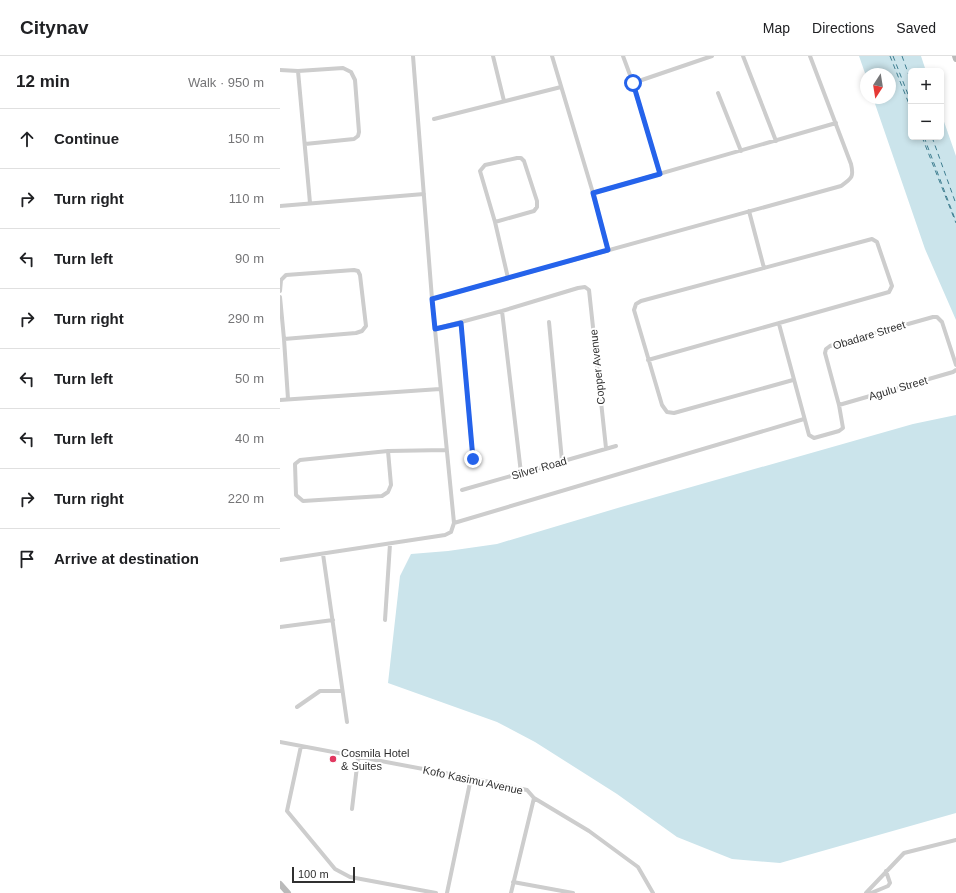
<!DOCTYPE html>
<meta charset="utf-8">
<style>
:root{--surface:#fff;--page:#f2f2f2;--text:#202124;--muted:#757577;--line:#e0e0e0}
body{margin:0;font-family:Helvetica,sans-serif;background:var(--page);color:var(--text)}
.controls{position:absolute;right:12px;top:12px;display:grid;overflow:hidden;border-radius:6px;box-shadow:0 2px 6px #0003}
.controls button{width:36px;height:36px;display:grid;place-items:center;padding:0;border:0;border-bottom:1px solid var(--line);background:var(--surface);color:var(--text);font:20px sans-serif}
.compass{position:absolute;left:580px;top:12px;width:36px;height:36px;border-radius:50%;background:var(--surface);box-shadow:0 2px 6px #0003;rotate:192deg}
.scale{position:absolute;left:12px;bottom:10px;width:63px;box-sizing:border-box;padding-left:4px;border:2px solid #303030;border-top:0;font-size:11px;line-height:14px;white-space:nowrap;color:#303030;-webkit-text-stroke:3px #fff;paint-order:stroke}
.stop{position:absolute;width:12px;height:12px;margin:-9px;border:3px solid #2563eb;border-radius:50%;background:#fff}
.stop.end{background:#2563eb;border-color:#fff;box-shadow:0 1px 4px #0008}
.list{margin:0;padding:0;list-style:none}
h2{display:flex;justify-content:space-between;align-items:center;height:52px;margin:0;padding:0 16px;font-size:17px}
h2 small{font-size:13px;font-weight:400;color:var(--muted)}
.list li{display:grid;grid-template-columns:26px 1fr auto;gap:12px;align-items:center;box-sizing:border-box;height:60px;padding:0 16px;border-top:1px solid var(--line)}
.list b{display:block;font-size:15px;white-space:nowrap}
.list em{font-size:13px;font-style:normal;color:var(--muted)}
.icon{flex:none;width:22px;height:22px;fill:none;stroke:currentColor;stroke-width:2;stroke-linecap:round;stroke-linejoin:round}
.map{position:relative;flex:none;width:676px;height:837px;overflow:hidden}
header{display:flex;align-items:center;gap:24px;box-sizing:border-box;height:56px;padding:0 20px;background:var(--surface);border-bottom:1px solid var(--line)}
header strong{font-size:19px}
nav{display:flex;gap:22px;margin-inline-start:auto;font-size:14px}
main{display:flex}
aside{flex:1;background:var(--surface)}
.map>svg:first-child{display:block}
.water{fill:#cbe4eb}
.lines{fill:none;stroke-linecap:round;stroke-linejoin:round}
.ferry{stroke:#3f7e90;stroke-width:1;stroke-dasharray:5 4;stroke-linecap:butt}
.street{stroke:#cdcdcd;stroke-width:4}
.secondary{stroke:#bababa;stroke-width:6}
.route{stroke:#2563eb;stroke-width:5}
.poi-dot{fill:#e13860;stroke:#fff;stroke-width:1.5}
.labels{text-anchor:middle;dominant-baseline:central;stroke-width:4;stroke-linejoin:round;paint-order:stroke}
.street-label{font-size:11px;fill:#303030;stroke:#fff}
.poi-label{font-size:11px;fill:#303030;stroke:#fff;text-anchor:start}
</style>
<header>
<strong>Citynav</strong>
<nav><a>Map</a><a>Directions</a><a>Saved</a></nav>
</header>
<main>
<aside>
<h2>12 min<small>Walk · 950 m</small></h2>
<ul class="list">
<li><svg class="icon" aria-label="ahead" viewBox="0 0 24 24"><path d="M12 20V5M6 11l6-6 6 6"/></svg><div><b>Continue</b></div><em>150 m</em></li>
<li><svg class="icon" aria-label="right" viewBox="0 0 24 24"><path d="M7 20v-9h11M14 6l5 5-5 5"/></svg><div><b>Turn right</b></div><em>110 m</em></li>
<li><svg class="icon" aria-label="left" viewBox="0 0 24 24"><path d="M17 20v-9H6M10 6l-5 5 5 5"/></svg><div><b>Turn left</b></div><em>90 m</em></li>
<li><svg class="icon" aria-label="right" viewBox="0 0 24 24"><path d="M7 20v-9h11M14 6l5 5-5 5"/></svg><div><b>Turn right</b></div><em>290 m</em></li>
<li><svg class="icon" aria-label="left" viewBox="0 0 24 24"><path d="M17 20v-9H6M10 6l-5 5 5 5"/></svg><div><b>Turn left</b></div><em>50 m</em></li>
<li><svg class="icon" aria-label="left" viewBox="0 0 24 24"><path d="M17 20v-9H6M10 6l-5 5 5 5"/></svg><div><b>Turn left</b></div><em>40 m</em></li>
<li><svg class="icon" aria-label="right" viewBox="0 0 24 24"><path d="M7 20v-9h11M14 6l5 5-5 5"/></svg><div><b>Turn right</b></div><em>220 m</em></li>
<li><svg class="icon" aria-label="arrive" viewBox="0 0 24 24"><path d="M6 21V4h12l-3 4 3 4H6"/></svg><div><b>Arrive at destination</b></div></li>
</ul>
</aside>
<div class="map">
<svg width="676" height="837" viewBox="0 0 676 837">
<rect width="100%" height="100%" fill="#fff"/>
<path class="water" d="M579,0H641L646,15H631V81H661V57L676,100V264L645,193L593,42H610V18H586V20Z
M676,359V757L500,807L452,803L397,781L337,738L255,686L217,666L108,627L120,520L131,498L168,495L217,488L341,451L633,368Z"/>
<g class="lines">
<path class="ferry" d="M610,0L631,53
M613,0L631,46
M622,0L631,25
M642,81L676,167
M644,81L675,163
M652,81L676,148"/>
<path class="street" d="M213,0L224,45
M272,0L313,137L328,194
M343,0L353,27L380,118
M463,0L496,85
M0,14L18,15
M353,27L432,0
M438,37L461,95
M154,63L281,31
M25,88L74,83L78,80L79,76L75,24L71,16L63,12L18,15L30,147
M313,137L556,67
M0,150L144,138
M469,155L484,212
M215,166L254,155L257,151V145L244,105L241,102H237L205,109L200,115L215,166L228,222
M0,235L1,224L6,219L74,214L78,215L80,219L86,270L82,275L76,277L4,283L0,241
M152,243L561,130C572,122 574,121 571,108L530,0
M222,255L241,417
M269,266L282,405
M181,267L193,403
M499,268L529,379L534,382L559,375L563,372L559,349L545,297L546,293L550,290L653,261H657L662,266L676,309
M155,273L222,255L298,232L305,231L309,234L326,392
M4,283L8,343
M368,304L609,236L612,230L597,186L592,183L361,245L356,248L354,254L382,349L387,356L394,357L513,324
M0,344L160,333
M559,349L673,316L676,314
M108,395L111,429L108,436L102,440L23,445L16,439L15,408L20,404L108,395L166,394
M182,434L336,390
M174,467L524,363
M43,498L67,666
M0,504L165,479L171,476L174,467L152,243L133,0
M105,564L110,488
M0,571L53,564
M17,651L40,635H62
M0,686L191,722L247,734L254,742L309,775L358,811L373,837
M21,690L7,755L55,813L70,821L156,837
M72,753L78,702
M233,826L293,837
M167,837L191,722
M231,837L254,742
M586,837L624,797L676,784
M591,837L608,830L610,827L606,815"/>
<path class="secondary" d="M675,0L676,3
M0,828L8,837"/>
</g>
<g class="lines">
<path class="route" d="M193,403L181,267L155,273L152,243L328,194L313,137L380,118L353,27"/>
</g>
<circle class="poi-dot" cx="53" cy="703" r="4"/>
<g class="labels">
<g class="street-label">
<text transform="translate(589 279) rotate(-17)">Obadare Street</text>
<text transform="translate(317 311) rotate(-96)">Copper Avenue</text>
<text transform="translate(618 332) rotate(-16)">Agulu Street</text>
<text transform="translate(259 412) rotate(-16)">Silver Road</text>
<text transform="translate(193 724) rotate(12)">Kofo Kasimu Avenue</text>
</g>
<g class="poi-label">
<text x="61" y="697">Cosmila Hotel<tspan x="61" dy="13">&amp; Suites</tspan></text>
</g>
</g>
</svg>
<div class="controls">
<button>+</button>
<button>−</button>
</div>
<svg class="compass" viewBox="-18 -18 36 36"><path d="M0-13l5 13h-10z" fill="#e53935"/><path d="M0 13l5-13h-10z" fill="#757577"/></svg>
<div class="scale">100 m</div>
<div class="stop" style="left:353px;top:27px"></div>
<div class="stop end" style="left:193px;top:403px"></div>
</div>
</main>
